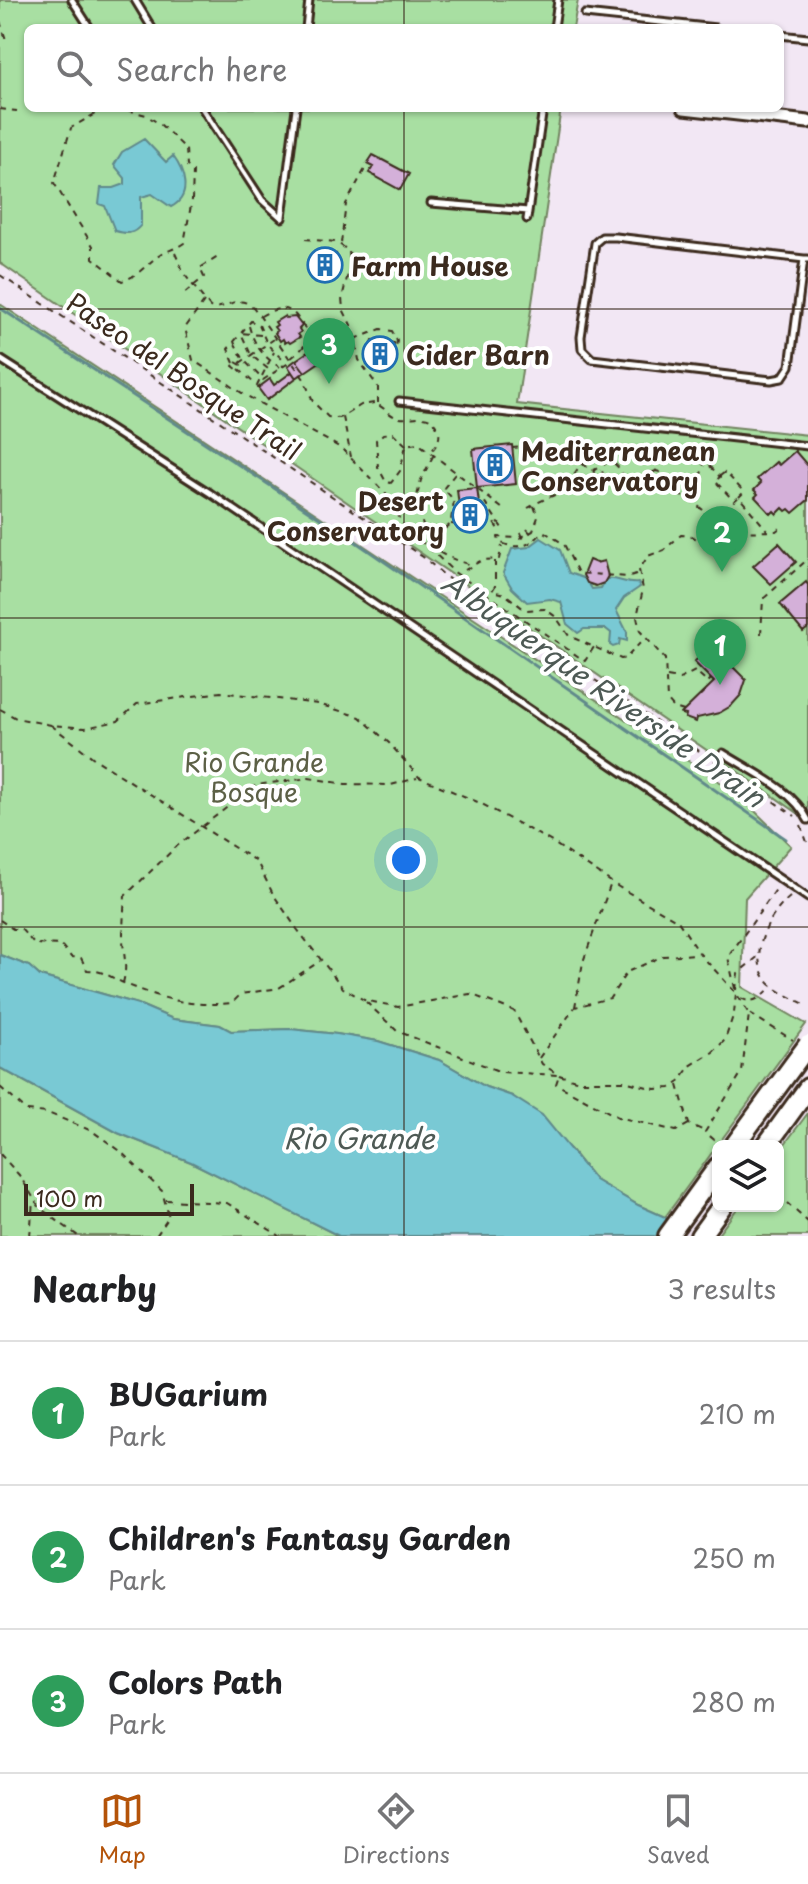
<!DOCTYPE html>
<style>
:root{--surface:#fff;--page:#f6f6f6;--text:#202124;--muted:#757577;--line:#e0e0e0;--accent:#b45309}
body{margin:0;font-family:"Playpen Sans",sans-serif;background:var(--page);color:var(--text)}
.controls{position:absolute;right:24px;bottom:24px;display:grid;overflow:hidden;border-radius:12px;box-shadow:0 2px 6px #0004}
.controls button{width:72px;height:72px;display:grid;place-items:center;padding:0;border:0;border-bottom:2px solid var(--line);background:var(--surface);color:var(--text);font:40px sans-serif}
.scale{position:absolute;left:24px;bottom:20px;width:170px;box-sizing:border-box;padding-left:8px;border:4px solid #3b2a1e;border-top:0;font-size:22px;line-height:28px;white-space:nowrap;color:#3b2a1e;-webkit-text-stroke:6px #fff;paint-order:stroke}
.you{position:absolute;left:406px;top:860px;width:28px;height:28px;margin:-20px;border:6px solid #fff;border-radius:50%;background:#1a73e8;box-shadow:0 0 0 12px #1a73e833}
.badge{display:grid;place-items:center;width:52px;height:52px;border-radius:50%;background:var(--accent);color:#fff;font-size:26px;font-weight:700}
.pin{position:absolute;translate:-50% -66px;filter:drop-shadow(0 2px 4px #0008)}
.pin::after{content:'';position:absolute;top:42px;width:28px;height:24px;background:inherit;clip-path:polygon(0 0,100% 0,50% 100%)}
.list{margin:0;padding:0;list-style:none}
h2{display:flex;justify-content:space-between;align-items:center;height:104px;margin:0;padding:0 32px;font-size:34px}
h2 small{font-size:26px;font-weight:400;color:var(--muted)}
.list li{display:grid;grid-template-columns:52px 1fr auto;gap:24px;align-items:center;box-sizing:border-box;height:144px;padding:0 32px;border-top:2px solid var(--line)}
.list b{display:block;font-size:30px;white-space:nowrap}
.list p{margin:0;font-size:26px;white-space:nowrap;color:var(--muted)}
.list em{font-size:26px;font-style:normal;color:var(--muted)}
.icon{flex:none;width:44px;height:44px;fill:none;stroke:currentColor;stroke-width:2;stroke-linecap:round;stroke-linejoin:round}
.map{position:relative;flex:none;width:808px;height:1236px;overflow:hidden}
.search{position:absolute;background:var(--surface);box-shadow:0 2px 6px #0004;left:24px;right:24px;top:24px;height:88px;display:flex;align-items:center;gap:20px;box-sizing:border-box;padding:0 28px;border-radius:12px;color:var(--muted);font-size:30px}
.sheet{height:536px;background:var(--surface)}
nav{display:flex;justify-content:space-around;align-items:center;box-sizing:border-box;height:112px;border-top:2px solid var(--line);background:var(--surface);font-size:22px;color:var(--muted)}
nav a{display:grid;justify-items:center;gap:4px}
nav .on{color:var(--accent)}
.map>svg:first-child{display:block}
.green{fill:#a8dfa2;stroke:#728460;stroke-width:2}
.water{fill:#79c9d4;stroke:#60898b;stroke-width:2}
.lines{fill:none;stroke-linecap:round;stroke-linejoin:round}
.stream{stroke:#60898b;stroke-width:3}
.building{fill:#d4b0d9;stroke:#3b2a1e;stroke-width:2}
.service-casing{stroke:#3b2a1e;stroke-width:11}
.minor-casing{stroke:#3b2a1e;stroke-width:17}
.primary-casing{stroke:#3b2a1e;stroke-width:24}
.path{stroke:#3b2a1e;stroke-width:2;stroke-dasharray:6 6;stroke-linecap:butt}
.service{stroke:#fff;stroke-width:5}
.minor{stroke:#fff;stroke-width:11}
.primary{stroke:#fff;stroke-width:18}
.primary-bridge-casing{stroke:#3b2a1e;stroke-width:24;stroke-linecap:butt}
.path-bridge{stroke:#3b2a1e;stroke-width:2;stroke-dasharray:6 6;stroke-linecap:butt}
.primary-bridge{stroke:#fff;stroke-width:18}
.grid{fill:none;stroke:#3b2a1e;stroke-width:2;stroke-opacity:0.55}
.labels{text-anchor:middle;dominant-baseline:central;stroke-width:8;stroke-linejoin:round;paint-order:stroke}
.poi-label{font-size:26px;font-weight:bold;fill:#3b2a1e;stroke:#fff;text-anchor:start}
.street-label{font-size:26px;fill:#3b2a1e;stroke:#fff}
.park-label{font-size:26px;fill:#5c6046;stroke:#fff}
.water-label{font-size:28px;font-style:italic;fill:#4e5a55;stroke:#fff}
</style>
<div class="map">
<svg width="808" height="1236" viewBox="0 0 808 1236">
<rect width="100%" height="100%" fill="#f2e7f4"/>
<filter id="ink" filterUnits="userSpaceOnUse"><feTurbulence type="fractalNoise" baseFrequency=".0125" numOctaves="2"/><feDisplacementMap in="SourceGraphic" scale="16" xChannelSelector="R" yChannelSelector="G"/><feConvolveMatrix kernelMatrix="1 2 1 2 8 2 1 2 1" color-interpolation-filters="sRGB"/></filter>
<g filter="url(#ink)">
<path class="green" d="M0,0H578L573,28H28V108H561L517,404L808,435V820L0,263Z
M0,304L735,792L791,846L745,898L742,987L806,1024L665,1217L638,1205L595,1180L571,1150L512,1096L486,1087L439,1060L378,1041L337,1034L290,1029L231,1031L220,1025L173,1019L138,1004L40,976L29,966L0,955Z
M0,1068L118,1133L191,1162L339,1236H0Z
M808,1113V1236H717L739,1206H778V1153Z"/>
<path class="water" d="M144,139L166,162L173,156C184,171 193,196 171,207L152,194L141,197V225C133,235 127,234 115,231L105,206L99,204L101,188H114L125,184V178L114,165L122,152Z
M541,538L560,550L569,573L586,579L592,589L601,588L606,579C618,577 626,585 638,583L640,587L624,598L616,610L627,632V641L620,639L619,645L613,647L610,645L611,633L606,629H584L578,633L567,624L561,602L550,599L527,602L512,588L503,573L512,549L529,547Z
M0,955L29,966L40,976L138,1004L173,1019L220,1025L231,1031L290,1029L337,1034L378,1041L439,1060L486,1087L512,1096L542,1115L595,1180L638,1205L665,1217L683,1236H339L191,1162L118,1133L0,1068Z"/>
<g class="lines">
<path class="stream" d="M0,308L356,542L786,839"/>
</g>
<path class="building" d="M373,155L409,174L400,190L369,173L373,167L367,164Z
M336,254L339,271L327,273L328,280L315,282L311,258Z
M285,316L286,318L295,317L302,326L299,329L301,332L298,334L300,337L290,343L288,341L285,343L283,339L280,341L275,333L277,331L274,327L277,325L275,322Z
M373,340L394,343L392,356H385L383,368L377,367L376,370L367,365Z
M315,347L324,359L305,372L296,360Z
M296,360L305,372L296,378L288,366Z
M292,372L296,378L267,400L258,388L270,379L274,385Z
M512,445L516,484L477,488L473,449Z
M795,451L808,466V500L793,513L789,509L786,511L783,508L777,514L774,511L771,514L755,497L758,494L754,490L761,483L757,479L776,462L779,465Z
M477,488L482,527L462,530L457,490Z
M779,543L796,562L771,584L753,566Z
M589,560L596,563L604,561L608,576L604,583L596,586L587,583L583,575Z
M806,582L808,585V628L803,632L780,604Z
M709,648L718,658L721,655L746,680L741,695L731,706L719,713L697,718L696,722L685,718L686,715L681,714L714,682L694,662Z"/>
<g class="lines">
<defs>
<path id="service" d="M72,0L90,28
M135,0L152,28
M585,14L716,28
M306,28L309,0
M554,28L558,0
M780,35L808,38
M202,108L262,200L282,218
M431,203L528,211
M282,217L296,108
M527,219L543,108
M804,259L790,366L782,378L771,380L592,359L582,349L581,337L595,243L602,237H616L804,259H808
M0,359L210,493L808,898
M399,401L808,446
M723,753C751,771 793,789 808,820"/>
<path id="minor" d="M684,108L808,122"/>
<path id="primary" d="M766,1146L808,1088
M668,1236L718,1167
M700,1236L722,1206"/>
</defs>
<use href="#service" class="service-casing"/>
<use href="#minor" class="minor-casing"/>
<use href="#primary" class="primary-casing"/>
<path class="path" d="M0,21L6,40
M105,108L71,128L54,183L93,246V258L122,281C139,276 146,264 160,255C168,250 176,249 184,243L192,200L193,172L187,166L186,149L161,125L146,115L120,108
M0,109L17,111
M305,239L336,242L349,251L350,266L342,298L343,309L353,329L359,360L378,387V403
M341,243L346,204L365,169
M175,253L185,275L210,307C227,311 237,292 254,308L304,379L313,402L328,417L340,418L361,405L374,403C383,406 388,414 396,417C410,422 430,408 438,429C442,438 436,446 430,453
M0,275L423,557L458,587L795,816
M185,293L204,277L200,268L218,257
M204,302L185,328L193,360L245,395L341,448L388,496L404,526L416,540L425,544
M261,316C277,307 289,304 300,321C304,326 308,332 307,339C305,348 296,354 290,359
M249,326C254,345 263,357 280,367
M261,335L241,333L251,355L273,373
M355,339L381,329L392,331L397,341L395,353
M234,342L244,360L263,380L290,362
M236,362L241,365L237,369L233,366Z
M234,363L228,349L251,321L259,325L267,344L282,359L283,367
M240,363L274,339
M239,369L257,386L274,352
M343,417L351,457
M406,445L393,433L383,434L376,440L378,467L386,482L391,483L400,471L406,445L418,443L503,509
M512,448C523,446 530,450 540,451C557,453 571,448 588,453L590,459
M589,453L600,447L626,450L610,458L600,470
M433,456L421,480L414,508C422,518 423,527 427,538C434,555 456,560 471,565
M702.5 462a4.5 4.5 0 1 1 9 0a4.5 4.5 0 1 1-9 0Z
M582,464L593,470
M710,466L720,477L715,481L734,501L739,497L767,530
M593.5 473a4.5 4.5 0 1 1 9 0a4.5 4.5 0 1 1-9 0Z
M656,471L646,475L655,487L666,477L660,472L656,471L657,457L702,461
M455,474L443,489C460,503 451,506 451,524L425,544L454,572L585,661L594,647
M720,476L725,472L744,492L739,497
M571,486C576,452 614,447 625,480
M688,498L705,466
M534,506L538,517L533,531L520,538L498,537L499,542C517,550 531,547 543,531L564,544L578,573L627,577L639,573
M528,508C577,479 636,472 687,499C701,506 715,522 727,528C736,533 764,531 776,531L784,525
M451,524L461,525
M527,529L535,539
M521,533L526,544
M495,561V586L492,591L505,594L525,610L545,609L556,617L569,636L621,659L626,658L643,640
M465,570L482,560L499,559L502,546
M761,634L763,599L808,559
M667,677L680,679L695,671L708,682L711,679
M0,709L16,718L51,725L85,728L118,721L137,704L221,692L318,704L360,717L389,743L419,777L480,803L552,842L617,886L678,921L700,954L736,993L749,1014L742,1072L705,1132L718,1143
M684,711L674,708L667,700L665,659L640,631L637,617L643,589L639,570L648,556L664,550L681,535L692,536L702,543L710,544L727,529
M51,725L95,759L257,862L273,894L297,929L343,988L364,1000L398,1007L470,994L514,1011L542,1064L559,1075L579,1081H624L655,1089L670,1088L678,1083L690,1066L713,1052L725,1040L734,1013L736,993L728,957L777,888
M801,825L808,845
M790,897C768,915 746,958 769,983C779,993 796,999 808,1006
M0,920L13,929H21L34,944L61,945L71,957L81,958L87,970C104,970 113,979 128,985C166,1000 191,1007 232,1003L241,994L279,988L320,961
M123,983C128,963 123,956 123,937C123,924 124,910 125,896L177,846L256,785L309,778L345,784L391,785L417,778
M736,990L738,973L760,955
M741,998C753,1006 764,995 772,986
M366,1002L397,1031L501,1072L559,1075L556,1084L618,1117L676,1131L689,1124
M575,1007L583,962L611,883
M750,1014L793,1040
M539,1058L575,1007L610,998L627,972L663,956L698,954
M678,1085L689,1124L704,1131
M0,1087L27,1111L48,1113L92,1131L119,1150L162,1191L169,1217L156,1236
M0,1154L19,1175L40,1208L78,1236
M778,1195L808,1222
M166,1200L227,1203L280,1236
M30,1236L33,1201"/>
<use href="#service" class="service"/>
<use href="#minor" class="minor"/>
<use href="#primary" class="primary"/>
<defs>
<path id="primary-bridge" d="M734,1146L808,1045"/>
</defs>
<use href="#primary-bridge" class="primary-bridge-casing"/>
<path class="path-bridge" d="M481,503L498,529L502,528L482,498"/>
<use href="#primary-bridge" class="primary-bridge"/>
</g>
</g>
<path class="grid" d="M404,0V28M404,108V1236M0,309H808M0,618H808M0,927H808"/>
<defs>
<symbol id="building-ring" viewBox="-11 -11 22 22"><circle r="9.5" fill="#fff" stroke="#1f6fb2" stroke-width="1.5"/><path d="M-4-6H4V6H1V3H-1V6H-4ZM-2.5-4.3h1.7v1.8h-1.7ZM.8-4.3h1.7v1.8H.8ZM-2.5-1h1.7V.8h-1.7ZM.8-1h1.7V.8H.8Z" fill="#1f6fb2"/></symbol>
</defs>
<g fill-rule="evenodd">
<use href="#building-ring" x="305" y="245" width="40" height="40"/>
<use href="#building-ring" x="360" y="334" width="40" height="40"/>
<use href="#building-ring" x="475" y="445" width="40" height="40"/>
<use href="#building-ring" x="450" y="495" width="40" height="40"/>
</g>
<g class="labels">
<g class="poi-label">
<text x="351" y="265">Farm House</text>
<text x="406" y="354">Cider Barn</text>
<text x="521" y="450">Mediterranean<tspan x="521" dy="30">Conservatory</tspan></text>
<text x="444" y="500" text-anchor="end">Desert<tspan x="444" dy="30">Conservatory</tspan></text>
</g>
<g class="street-label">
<text transform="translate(184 376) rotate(34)">Paseo del Bosque Trail</text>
</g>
<g class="park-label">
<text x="254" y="761">Rio Grande<tspan x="254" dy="30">Bosque</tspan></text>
</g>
<g class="water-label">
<text transform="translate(604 689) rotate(35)">Albuquerque Riverside Drain</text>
<text x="359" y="1137">Rio Grande</text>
</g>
</g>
</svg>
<div class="controls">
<button><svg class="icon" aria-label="layers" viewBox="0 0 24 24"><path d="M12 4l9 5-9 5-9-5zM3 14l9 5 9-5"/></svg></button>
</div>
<div class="scale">100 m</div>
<div class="you"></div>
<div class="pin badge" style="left:720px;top:685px;background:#2e9e5b">1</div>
<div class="pin badge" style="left:722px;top:572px;background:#2e9e5b">2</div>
<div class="pin badge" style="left:329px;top:384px;background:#2e9e5b">3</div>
<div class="search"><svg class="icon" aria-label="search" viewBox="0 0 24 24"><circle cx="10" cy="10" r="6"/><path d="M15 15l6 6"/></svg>Search here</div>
</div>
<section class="sheet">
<h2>Nearby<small>3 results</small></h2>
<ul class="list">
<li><span class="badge" style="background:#2e9e5b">1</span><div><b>BUGarium</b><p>Park</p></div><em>210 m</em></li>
<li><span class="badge" style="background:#2e9e5b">2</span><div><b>Children's Fantasy Garden</b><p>Park</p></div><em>250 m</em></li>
<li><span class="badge" style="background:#2e9e5b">3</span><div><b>Colors Path</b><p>Park</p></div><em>280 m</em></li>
</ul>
</section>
<nav>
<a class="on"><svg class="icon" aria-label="map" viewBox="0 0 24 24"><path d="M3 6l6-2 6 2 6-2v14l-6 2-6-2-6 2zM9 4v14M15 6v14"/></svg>Map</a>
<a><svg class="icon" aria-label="directions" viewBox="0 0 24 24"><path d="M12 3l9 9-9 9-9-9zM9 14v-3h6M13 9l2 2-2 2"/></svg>Directions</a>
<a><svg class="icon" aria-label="saved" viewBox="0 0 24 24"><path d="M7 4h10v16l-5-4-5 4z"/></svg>Saved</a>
</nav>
